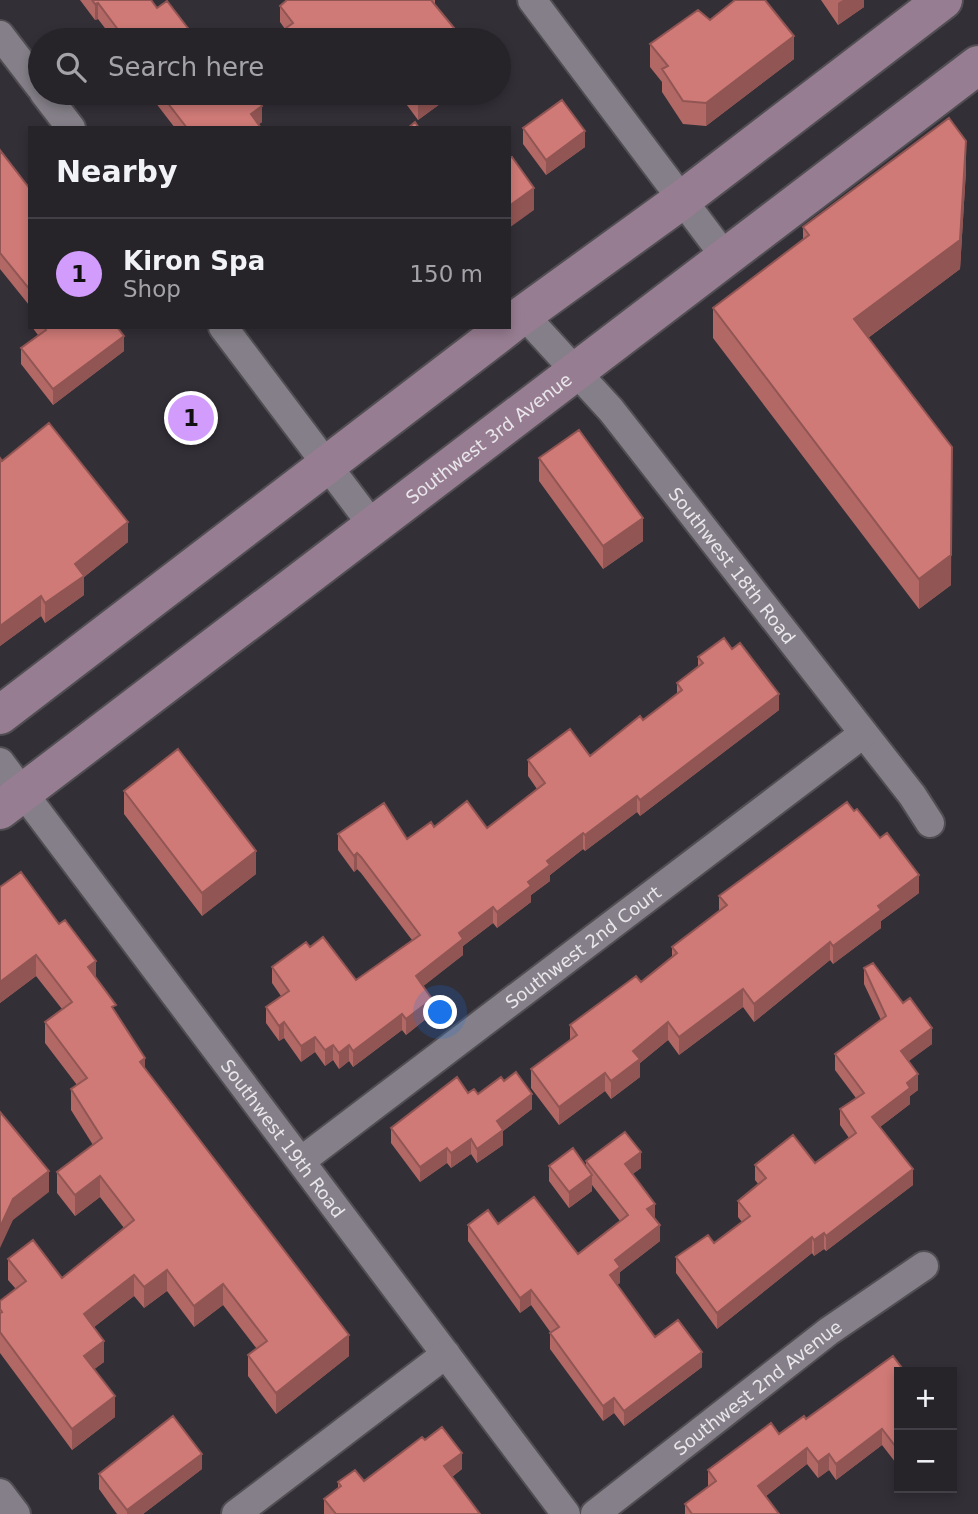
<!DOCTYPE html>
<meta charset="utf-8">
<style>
:root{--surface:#262329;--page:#2e2b31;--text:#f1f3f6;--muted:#a4a4a8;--line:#424046;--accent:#d29cfd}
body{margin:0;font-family:"DejaVu Sans",sans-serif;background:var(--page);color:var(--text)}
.controls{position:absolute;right:21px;bottom:21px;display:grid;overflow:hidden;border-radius:0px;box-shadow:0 4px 10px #0003}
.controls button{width:63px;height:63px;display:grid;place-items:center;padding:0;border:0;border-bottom:2px solid var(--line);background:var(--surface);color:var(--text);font:35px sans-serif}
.you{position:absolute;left:441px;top:1013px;width:24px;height:24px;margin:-18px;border:5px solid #fff;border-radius:50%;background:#1a73e8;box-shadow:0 0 0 10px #1a73e833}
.badge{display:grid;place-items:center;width:46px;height:46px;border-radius:50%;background:var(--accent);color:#111;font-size:23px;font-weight:700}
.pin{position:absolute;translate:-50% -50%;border:4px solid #fff;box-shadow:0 2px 7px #0006}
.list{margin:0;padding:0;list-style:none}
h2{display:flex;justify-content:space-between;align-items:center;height:91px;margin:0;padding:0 28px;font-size:30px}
h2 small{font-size:23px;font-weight:400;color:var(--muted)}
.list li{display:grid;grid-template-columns:46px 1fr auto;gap:21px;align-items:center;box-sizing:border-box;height:112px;padding:0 28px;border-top:2px solid var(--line)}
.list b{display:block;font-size:26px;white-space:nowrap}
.list p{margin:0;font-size:23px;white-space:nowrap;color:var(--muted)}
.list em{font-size:23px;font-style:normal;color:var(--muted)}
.icon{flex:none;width:38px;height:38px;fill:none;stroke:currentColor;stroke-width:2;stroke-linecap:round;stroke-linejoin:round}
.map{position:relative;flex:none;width:978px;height:1514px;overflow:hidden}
.search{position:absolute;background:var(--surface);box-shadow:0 4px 10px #0003;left:28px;top:28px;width:483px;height:77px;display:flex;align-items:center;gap:18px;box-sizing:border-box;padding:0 24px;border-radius:38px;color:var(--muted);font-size:26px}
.panel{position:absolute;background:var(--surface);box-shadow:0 4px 10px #0003;left:28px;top:126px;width:483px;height:203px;border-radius:0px}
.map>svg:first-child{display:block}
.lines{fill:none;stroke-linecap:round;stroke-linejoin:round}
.street-casing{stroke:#514e53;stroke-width:32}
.secondary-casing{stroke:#514e53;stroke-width:42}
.street{stroke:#847f88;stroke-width:28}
.secondary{stroke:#977d91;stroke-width:38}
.wall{fill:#b26966}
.shaded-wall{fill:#915553}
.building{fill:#cf7a77;stroke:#915553;stroke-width:2}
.labels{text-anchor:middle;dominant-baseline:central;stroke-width:7;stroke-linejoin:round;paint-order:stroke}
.street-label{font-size:18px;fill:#e9e6eb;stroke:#332f37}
</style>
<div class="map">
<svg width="978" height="1514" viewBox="0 0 978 1514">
<rect width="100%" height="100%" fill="#332f37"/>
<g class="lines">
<defs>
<g id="street">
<path d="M532,0L726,258"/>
<path d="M0,35L40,87"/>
<path d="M44,93L71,128"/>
<path id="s1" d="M524,315L611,410L912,795L930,823"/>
<path d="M223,327L373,526"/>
<path id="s2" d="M0,762L566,1514"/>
<path id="s3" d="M301,1161L863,734"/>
<path d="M0,1493L16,1514"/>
<path d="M236,1514L446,1354"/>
<path id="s4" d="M595,1514L829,1331L924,1266"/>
</g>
<g id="secondary">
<path d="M509,325L683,199L943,0"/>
<path d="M0,715L507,327"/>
<path id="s5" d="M0,810L978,65"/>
</g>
</defs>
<use href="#street" class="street-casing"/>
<use href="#secondary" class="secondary-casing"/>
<use href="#street" class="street"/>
<use href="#secondary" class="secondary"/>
</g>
<path class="wall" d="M80,0H151L157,8L197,40H114L98,19L95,20Z
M435,0V4L285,29L280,22V6Z
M821,0H864V7L838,25Z
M710,20L794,59L706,126L683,124L662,92V82L650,67V44Z
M152,93H256L253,95L262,122L259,124L261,128H175L152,98Z
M330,93H352L338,104Z
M398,93H455L418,120Z
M523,128L585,147L546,175L523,144Z
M0,150L30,189V324L28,322V306L29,305L0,269Z
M966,170L960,269L868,338L951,585L919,609L713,338V308L803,240V227Z
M32,327H117L124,351L53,405L21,364V348L38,335Z
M0,458L2,461L128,542L84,577V595L45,623L41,616L0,646Z
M539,458L643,541L603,569L539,481Z
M698,657L779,710L640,816L637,812L585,851L583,849L550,875V881L531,895V902L497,928L493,923L463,946V955L423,986L432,1014L406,1035L402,1030L353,1067L349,1061L339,1069L333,1060L325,1066L315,1052L301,1062L284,1038L279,1041L266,1023V1007L281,996L272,983V967L310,947L356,980L412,940L361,873L357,869L354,872L338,850V834L407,839L434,827L487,828L537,789L528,776V760L590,756L643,720L677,694V683L698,666Z
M124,791L256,874L202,916L124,814Z
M0,887L96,978L145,1068L349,1356L276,1414L248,1376V1355L257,1349L223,1305L194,1327L167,1291L144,1308L134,1296L94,1327L104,1362L94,1369L115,1417L72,1450L0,1353V1301L16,1289L8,1280V1259L62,1278L124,1228L100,1197L75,1216L57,1193V1172L93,1145L71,1110V1089L77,1085L45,1043V1022L62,1009L36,976L0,1003Z
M919,893L881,921V928L833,964L830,960L754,1022L743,1007L679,1055L668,1040L640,1063V1077L611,1099L605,1091L559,1125L531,1088V1069L570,1041V1025L641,982L672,957V947L719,911V896Z
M864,968L932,1044L908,1061L918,1090L910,1096V1104L880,1127L913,1185L826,1251L824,1249L814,1256L812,1253L717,1329L676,1273V1257L714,1243L742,1222L738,1217V1201L759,1185L755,1180V1165L815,1163L849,1138L840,1125V1109L856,1098L835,1070V1054L881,1020L864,984Z
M504,1081L532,1109L503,1131V1145L477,1163L471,1154L451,1168L447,1163L420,1182L391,1143V1128L468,1093L478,1094Z
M586,1161L641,1168L632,1174L655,1219L660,1241L620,1272V1283L617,1285L655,1337L702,1367L624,1426L614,1413L603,1421L550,1349V1333H551L531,1305L520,1313L468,1241V1225L498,1224L578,1254L620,1221L592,1185V1191L569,1208L549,1181V1166L586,1167Z
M899,1372V1467L882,1445L836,1480L829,1470L818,1478L807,1464L766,1496L779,1514H685V1504L708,1487V1470Z
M425,1440L462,1469L452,1477L480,1514H324V1499L338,1488V1482L364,1481Z
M202,1469L143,1514H117L99,1489V1474Z"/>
<path class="shaded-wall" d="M843,0H864V7L838,25V3Z
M98,3V19L95,20V4Z
M794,36V59L706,126V103Z
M338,93H352L338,104Z
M433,93H455L418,120V104Z
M262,106V122L254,128L251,114Z
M585,131V147L546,175V160Z
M966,141V170L960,269L854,348V319Z
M534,188V210L509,228V206Z
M124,336V351L53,405V389Z
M952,447L951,585L919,609V579Z
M643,518V541L603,569V546Z
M128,522V542L84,577V595L45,623V603L75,564Z
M41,596V616L0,646V626Z
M779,694V710L640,816V800Z
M637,796V812L585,851V835Z
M583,833V849L550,875V881L531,895V902L497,928V912L528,882L547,861Z
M256,851V874L202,916V893Z
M357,853V869L354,872V856Z
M919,875V893L881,921V928L833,964V946L878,906Z
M493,907V923L463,946V955L416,992V976L459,933Z
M830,942V960L754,1022V1004Z
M36,955V976L0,1003V982Z
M96,961V982L88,967Z
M743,989V1007L679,1055V1037Z
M432,999V1014L406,1035V1019Z
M402,1014V1030L353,1067V1051Z
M284,1022V1038L279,1041V1026Z
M668,1022V1040L640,1063V1077L611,1099V1081L633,1051Z
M932,1028V1044L901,1067V1051Z
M315,1037V1052L301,1062V1046Z
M333,1045V1060L325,1066V1050Z
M349,1045V1061L339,1069V1053Z
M145,1058V1079L140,1062Z
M605,1073V1091L559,1125V1107Z
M918,1074V1090L910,1096V1104L872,1133V1117L907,1083Z
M532,1094V1109L503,1131V1145L477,1163V1149L497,1121Z
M471,1139V1154L451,1168V1153Z
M447,1148V1163L420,1182V1167Z
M641,1152V1168L625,1180V1164Z
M913,1169V1185L826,1251V1236Z
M49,1171V1192L13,1220L0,1248V1227L13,1199Z
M592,1175V1191L569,1208V1192Z
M100,1176V1197L75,1216V1195Z
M655,1204V1219L647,1209Z
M660,1225V1241L620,1272V1283L610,1290V1275L615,1260Z
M824,1233V1249L814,1256V1240Z
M812,1237V1253L717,1329V1313Z
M167,1270V1291L144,1308V1287Z
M134,1275V1296L84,1335V1314Z
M223,1284V1305L194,1327V1306Z
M531,1290V1305L520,1313V1298Z
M349,1335V1356L276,1414V1393Z
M104,1341V1362L84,1377V1356Z
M702,1352V1367L624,1426V1411Z
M115,1396V1417L72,1450V1429Z
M614,1398V1413L603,1421V1406Z
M882,1429V1445L836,1480V1464Z
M807,1448V1464L758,1502V1486Z
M462,1453V1469L444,1482V1466Z
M202,1454V1469L143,1514H127V1510Z
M829,1454V1470L818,1478V1462Z"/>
<path class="building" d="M92,0H151L157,8L167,1L197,40H130L128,37L125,39L98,3L95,4Z
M287,0H431L464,40H269L293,23L280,6Z
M735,0H765L794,36L706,103L683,101L662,69L668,66L650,44L698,10L710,20Z
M214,35L218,40H207Z
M160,93H252L262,106L251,114L261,128H187Z
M410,93H433L418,104Z
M562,100L585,131L546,160L523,128Z
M949,118L966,141L960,240L854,319L952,447L951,555L919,579L713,308L809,235L803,227Z
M415,122L419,128H408Z
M0,150L30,189V290L0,253Z
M512,157L534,188L509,206V158Z
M44,327H117L124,336L53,389L21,348L46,330Z
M49,423L128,522L75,564L84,576L45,603L41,596L0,626V458L2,461Z
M579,430L643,518L603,546L539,458Z
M724,638L732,649L740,643L779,694L640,800L637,796L585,835L583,833L547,861L550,865L528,882L531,886L497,912L493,907L459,933L463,939L416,976L432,999L406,1019L402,1014L353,1051L349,1045L339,1053L333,1045L325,1050L315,1037L301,1046L284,1022L279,1026L266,1007L289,991L272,967L306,942L310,947L323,937L356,980L420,935L361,857L357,853L354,856L338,834L384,803L407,839L431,822L434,827L467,801L487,828L545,783L528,760L570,729L590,756L640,716L643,720L682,690L677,683L703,663L698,657Z
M178,749L256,851L202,893L124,791Z
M847,802L854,811L857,809L880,838L887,833L919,875L878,906L881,910L833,946L830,942L754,1004L743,989L679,1037L668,1022L633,1051L640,1059L611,1081L605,1073L559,1107L531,1069L577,1035L570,1025L636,976L641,982L677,953L672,947L727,905L719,896Z
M21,872L59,924L65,920L96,961L88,967L116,1005L112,1007L145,1058L140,1062L349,1335L276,1393L248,1355L267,1341L223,1284L194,1306L167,1270L144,1287L134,1275L84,1314L104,1341L84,1356L115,1396L72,1429L0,1332V1313L2,1312L0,1309V1301L26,1281L8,1259L33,1240L62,1278L134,1220L100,1176L75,1195L57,1172L102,1138L71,1089L87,1078L45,1022L72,1002L36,955L0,982V887Z
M873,963L903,1003L910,998L932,1028L901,1051L918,1074L907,1083L910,1088L872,1117L913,1169L826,1236L824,1233L814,1240L812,1237L717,1313L676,1257L708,1235L714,1243L750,1216L738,1201L766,1178L755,1165L793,1135L815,1163L856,1133L840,1109L864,1093L835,1054L886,1016L864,968Z
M516,1072L532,1094L497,1121L503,1130L477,1149L471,1139L451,1153L447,1148L420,1167L391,1128L457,1077L468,1093L474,1089L478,1094L501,1077L504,1081Z
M0,1112L49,1171L13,1199L0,1227Z
M625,1132L641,1152L625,1164L655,1204L647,1209L660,1225L615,1260L620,1267L610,1275L655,1337L678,1320L702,1352L624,1411L614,1398L603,1406L550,1333L559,1327L531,1290L520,1298L468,1225L488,1210L498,1224L534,1197L578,1254L628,1215L586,1161Z
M573,1148L592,1175L569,1192L549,1166Z
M893,1356L905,1372H899V1451L882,1429L836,1464L829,1454L818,1462L807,1448L758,1486L779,1514H692L685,1504L716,1481L708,1470L771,1423L779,1434L804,1416L806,1419Z
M173,1416L202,1454L127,1510L99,1474Z
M442,1427L462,1453L444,1466L480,1514H336L324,1499L341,1486L338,1482L355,1470L364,1481L422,1437L425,1440Z"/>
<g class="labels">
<g class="street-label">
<text stroke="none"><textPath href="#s5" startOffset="614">Southwest 3rd Avenue</textPath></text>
<text stroke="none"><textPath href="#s1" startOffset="326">Southwest 18th Road</textPath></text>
<text stroke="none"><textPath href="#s3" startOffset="354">Southwest 2nd Court</textPath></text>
<text stroke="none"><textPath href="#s2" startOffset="471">Southwest 19th Road</textPath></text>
<text stroke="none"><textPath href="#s4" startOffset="206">Southwest 2nd Avenue</textPath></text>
</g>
</g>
</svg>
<div class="controls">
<button>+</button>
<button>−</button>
</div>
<div class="you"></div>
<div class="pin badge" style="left:191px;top:418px">1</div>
<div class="search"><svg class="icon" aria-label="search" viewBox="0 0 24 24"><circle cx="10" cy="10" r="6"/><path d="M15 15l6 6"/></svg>Search here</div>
<section class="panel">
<h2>Nearby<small></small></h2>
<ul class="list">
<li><span class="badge">1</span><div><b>Kiron Spa</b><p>Shop</p></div><em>150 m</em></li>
</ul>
</section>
</div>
